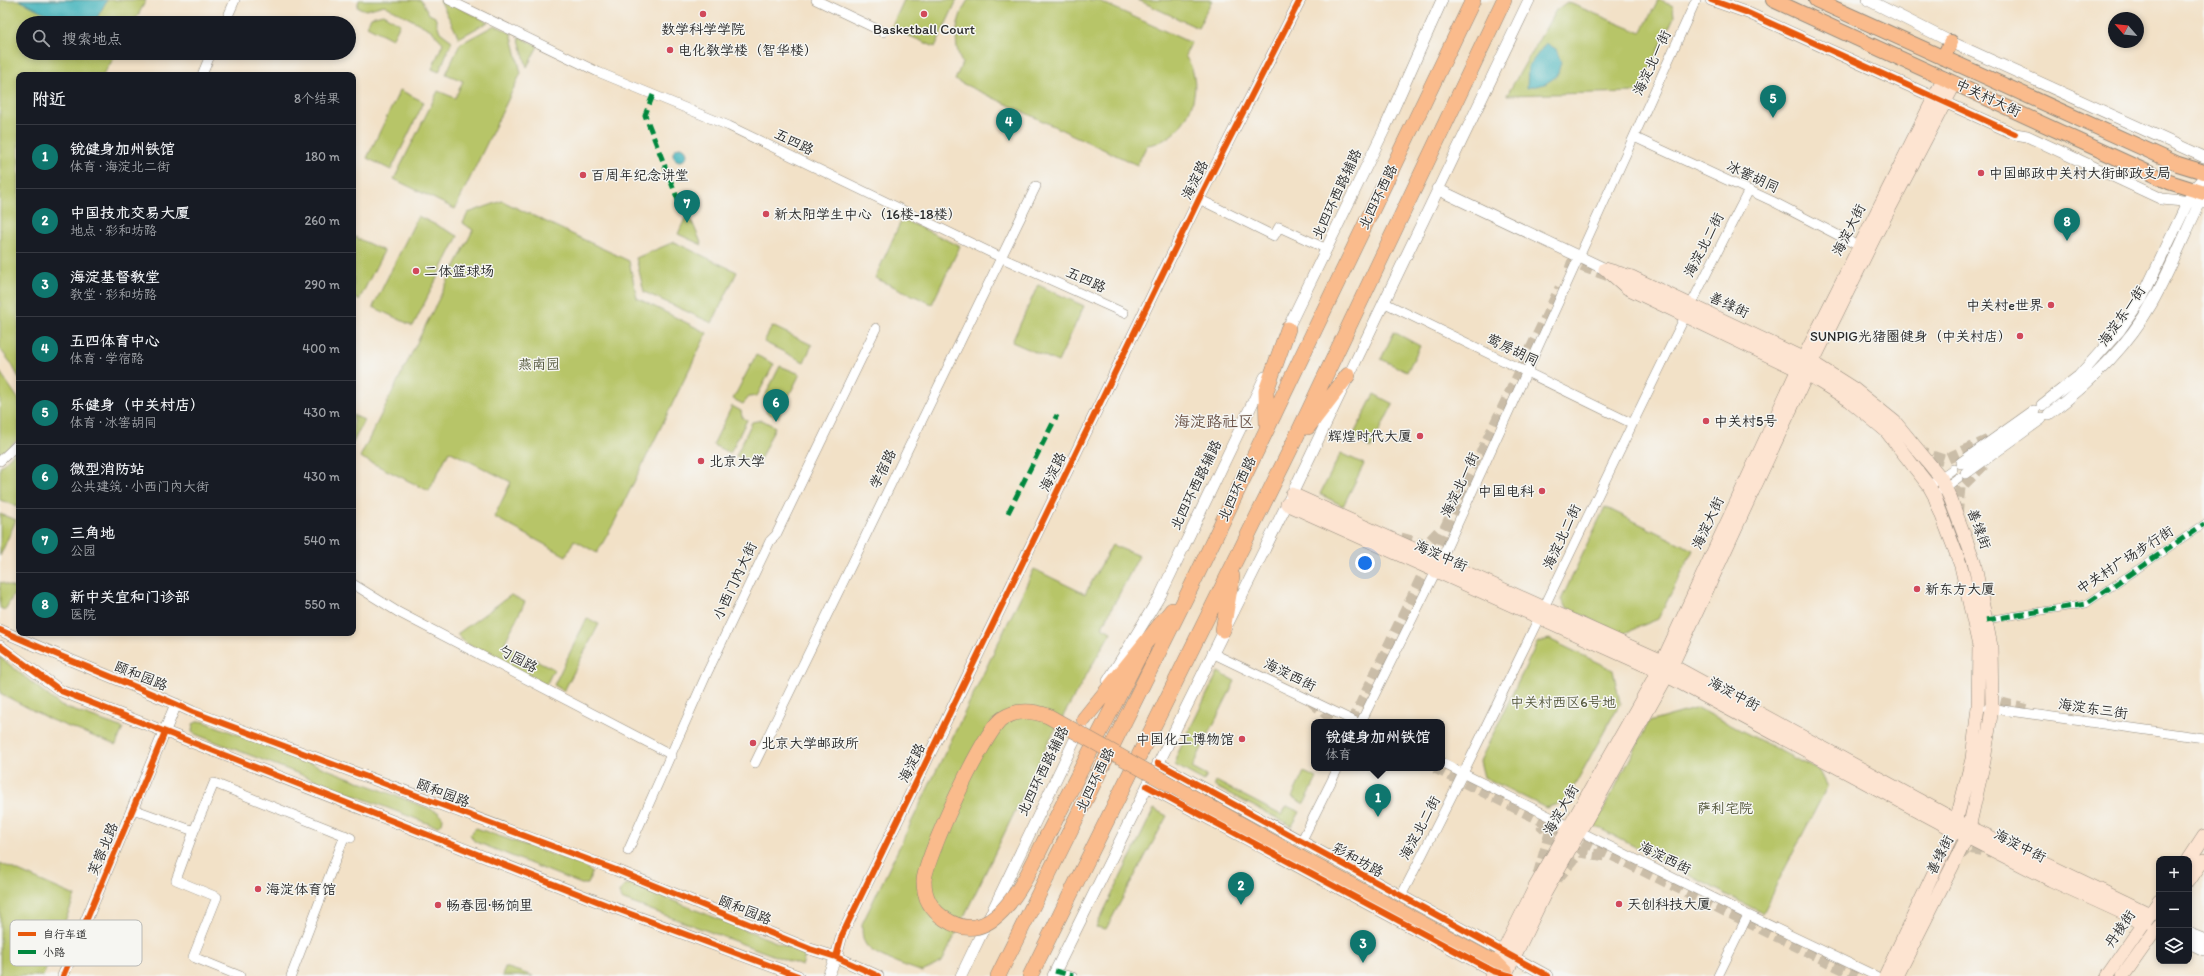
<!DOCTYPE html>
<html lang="zh">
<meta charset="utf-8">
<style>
:root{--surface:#171b24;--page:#242831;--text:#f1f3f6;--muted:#9ea1a6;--line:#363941;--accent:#0f766e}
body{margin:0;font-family:Itim,"LXGW WenKai TC",sans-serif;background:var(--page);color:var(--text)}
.controls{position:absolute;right:12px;bottom:12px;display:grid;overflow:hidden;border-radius:8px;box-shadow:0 2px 6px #0003}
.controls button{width:36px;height:36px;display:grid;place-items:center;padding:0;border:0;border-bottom:1px solid var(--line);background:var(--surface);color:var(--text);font:20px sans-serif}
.compass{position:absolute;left:2108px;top:12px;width:36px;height:36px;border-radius:50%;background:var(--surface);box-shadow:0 2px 6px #0003;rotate:298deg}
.you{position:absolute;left:1365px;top:563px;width:14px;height:14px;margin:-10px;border:3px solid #fff;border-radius:50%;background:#1a73e8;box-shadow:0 0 0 6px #1a73e833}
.badge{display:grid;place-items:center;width:26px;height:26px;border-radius:50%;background:var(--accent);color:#fff;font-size:13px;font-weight:700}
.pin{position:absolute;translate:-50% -33px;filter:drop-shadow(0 1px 2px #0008)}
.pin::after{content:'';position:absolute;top:21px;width:14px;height:12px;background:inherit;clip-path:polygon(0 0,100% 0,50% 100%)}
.popup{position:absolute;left:1311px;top:719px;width:134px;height:52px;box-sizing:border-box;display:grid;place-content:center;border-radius:8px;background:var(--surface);filter:drop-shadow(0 1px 3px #0005);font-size:13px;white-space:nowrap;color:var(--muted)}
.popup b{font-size:15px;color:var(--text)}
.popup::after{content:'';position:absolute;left:50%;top:100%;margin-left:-8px;border:8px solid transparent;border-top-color:var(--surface)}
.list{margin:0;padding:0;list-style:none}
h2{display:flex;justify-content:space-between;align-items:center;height:52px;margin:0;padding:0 16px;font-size:17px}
h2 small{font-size:13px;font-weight:400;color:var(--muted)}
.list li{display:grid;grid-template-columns:26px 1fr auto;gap:12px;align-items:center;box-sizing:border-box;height:64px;padding:0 16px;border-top:1px solid var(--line)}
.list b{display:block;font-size:15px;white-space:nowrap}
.list p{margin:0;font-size:13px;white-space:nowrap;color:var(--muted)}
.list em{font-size:13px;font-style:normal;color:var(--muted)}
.icon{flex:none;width:22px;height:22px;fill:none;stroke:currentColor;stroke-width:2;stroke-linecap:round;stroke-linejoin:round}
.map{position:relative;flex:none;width:2204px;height:976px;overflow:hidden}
.search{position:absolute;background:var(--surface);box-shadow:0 2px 6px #0003;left:16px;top:16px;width:340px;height:44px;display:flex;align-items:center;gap:10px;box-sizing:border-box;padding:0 14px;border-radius:22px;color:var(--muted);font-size:15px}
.panel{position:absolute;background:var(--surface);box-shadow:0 2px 6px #0003;left:16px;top:72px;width:340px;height:564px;border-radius:8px}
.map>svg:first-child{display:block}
.green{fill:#b7c567;stroke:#717849}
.water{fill:#42b3bb;stroke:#366f73}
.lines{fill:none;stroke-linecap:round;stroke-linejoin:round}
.tertiary-tunnel{stroke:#cabda8;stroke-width:11;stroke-dasharray:11 5.5;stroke-linecap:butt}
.pedestrian-casing{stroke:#8e8679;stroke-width:8}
.minor-casing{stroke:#8e8679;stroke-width:10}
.tertiary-casing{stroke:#8e8679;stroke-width:12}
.secondary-casing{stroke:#8e8679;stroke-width:14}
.primary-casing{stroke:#8e8679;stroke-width:16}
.trunk-casing{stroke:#8e8679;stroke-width:16}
.pedestrian{stroke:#fff;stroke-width:7}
.minor{stroke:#fff;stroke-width:9}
.tertiary{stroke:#fff;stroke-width:11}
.secondary{stroke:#fde4d1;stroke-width:13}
.primary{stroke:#fabb8c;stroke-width:14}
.trunk{stroke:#fabb8c;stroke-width:15}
.trunk-bridge-casing{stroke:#8e8679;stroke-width:16;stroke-linecap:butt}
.trunk-bridge{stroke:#fabb8c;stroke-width:15}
.quiet{stroke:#00873e;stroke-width:5;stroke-dasharray:10 5;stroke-linecap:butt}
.cycleway-casing{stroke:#f6f6f2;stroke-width:8}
.cycleway{stroke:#e8590c;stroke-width:6}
.poi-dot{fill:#d1495b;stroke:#f6f6f2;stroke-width:1.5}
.labels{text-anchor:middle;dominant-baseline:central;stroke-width:3;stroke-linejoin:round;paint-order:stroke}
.poi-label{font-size:14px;fill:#2b2b2b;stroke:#f6f6f2;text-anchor:start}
.street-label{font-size:14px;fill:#2b2b2b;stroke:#f6f6f2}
.park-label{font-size:14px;fill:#55593d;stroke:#f6f6f2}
.quarter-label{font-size:16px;fill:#6a5247;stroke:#f6f6f2}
.key{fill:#f6f6f2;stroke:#b9b9b6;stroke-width:1}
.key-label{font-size:11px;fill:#2b2b2b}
</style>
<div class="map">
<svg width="2204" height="976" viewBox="0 0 2204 976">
<rect width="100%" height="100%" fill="#f6f6f2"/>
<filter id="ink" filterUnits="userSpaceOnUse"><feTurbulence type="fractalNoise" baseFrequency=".025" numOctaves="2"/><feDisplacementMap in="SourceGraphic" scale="8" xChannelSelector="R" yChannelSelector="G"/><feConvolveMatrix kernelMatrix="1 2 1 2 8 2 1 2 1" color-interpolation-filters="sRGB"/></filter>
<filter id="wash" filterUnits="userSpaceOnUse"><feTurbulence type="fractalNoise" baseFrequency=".012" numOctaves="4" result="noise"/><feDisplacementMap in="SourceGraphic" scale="16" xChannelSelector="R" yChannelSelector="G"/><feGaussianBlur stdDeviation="0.9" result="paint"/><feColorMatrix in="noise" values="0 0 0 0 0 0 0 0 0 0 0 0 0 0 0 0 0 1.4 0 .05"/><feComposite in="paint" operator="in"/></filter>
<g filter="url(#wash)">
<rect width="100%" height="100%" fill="#f2e1c7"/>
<path class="green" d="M0,0H146L134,23H23V53H117L103,75H19V378L11,363L0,349Z
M359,0H421L429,14L435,17L440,32L452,41L439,72L432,69L443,43L431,30L384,5L366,10L357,7Z
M440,0H443L488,22L459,38Z
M904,0H957L935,47L891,28Z
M968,0H1097L1191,43L1185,56C1209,87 1186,141 1147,145L1137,165L955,80L962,63C952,44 956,18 968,0Z
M1138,0H1212L1198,28Z
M1658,0L1673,6L1674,17L1639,92L1507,95L1556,10L1567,2L1641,33Z
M383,14L400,24L392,39L367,26L371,17Z
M495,25L511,33L521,73L455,209L394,179L438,91L455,98L463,81L446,74L460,44Z
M518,36L538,46L527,67Z
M400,90L424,102L391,170L367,158Z
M502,201L629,261L637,298L707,333L614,523L597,553L574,540L566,556L494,517L511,482L449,451L429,491L360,457L473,230L463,223L468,213Z
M688,212L702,245L678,234Z
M418,216L458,236L413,326L373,307Z
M902,219L960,246L932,304L875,278Z
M353,236L384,251L359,300L353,297Z
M674,242L737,272L712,323L644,292L636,258Z
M1038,285L1084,306L1058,362L1012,342Z
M772,326L812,345L804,362L764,342Z
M1394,332L1420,346L1407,372L1381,359Z
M756,355L774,364L757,396L749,397L743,404L733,399Z
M780,366L800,374L778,417L767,413L764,398Z
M0,372L19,400V438L0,457Z
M1374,394L1393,404L1371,448L1352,438Z
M732,406L741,411L742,417L747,420L730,453L713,445Z
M353,415L364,420L353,443Z
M762,420L775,427L757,466L736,456L752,422Z
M19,448V507L0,500V467Z
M1341,453L1364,464L1343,506L1320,494Z
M1605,507L1693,550L1658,619L1622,634L1566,607L1561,600Z
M0,514L16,520L0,556Z
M1112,545L1139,556L1102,627L1111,632L1050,739L942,962L922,972C908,966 875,957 866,945C862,939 862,931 862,924L1034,569L1085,594Z
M0,582L17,589L5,610L0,608Z
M511,595L525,602L504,644L554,669L546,685L465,643L457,634Z
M587,618L599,624L564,691L554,685Z
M1549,639L1613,670L1620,703L1566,801L1546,808L1484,777L1480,761L1537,643Z
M0,657L61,706L123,728L116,745L51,720L0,693Z
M1218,672L1235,681L1192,768L1207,776L1204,781L1175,765L1176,757Z
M1698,708L1819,771L1827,787L1762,913L1595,826L1649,722Z
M199,721L205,722L438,812L443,818L442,824L438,826L432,825L195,734L192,732L193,724Z
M1304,772L1317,778L1304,804L1292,797Z
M1216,781L1281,815L1287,806L1300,812L1292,826L1214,786Z
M1154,809L1167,816L1106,929L1096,927Z
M476,828L585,866L592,873L588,884H581L474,841L470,834Z
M0,863L75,896L43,976H0Z
M631,884L806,954L802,966L621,899L619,892L625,885Z
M505,967L533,976H502Z"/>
<path class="water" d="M19,0H107L94,23H60L59,20Z
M1546,43L1556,49L1561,62L1557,76L1545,84L1527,88L1528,67Z
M673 154a7 7 0 1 1 14 0a7 7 0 1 1-14 0Z"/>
</g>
<g filter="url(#ink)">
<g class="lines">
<path class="tertiary-tunnel" d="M1570,269L1572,263L1612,277
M1917,451L1944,460L1988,440
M1933,485L1945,501L1961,549
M1957,515L1960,488L1987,462
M1401,538L1426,545L1440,530
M1989,691L1998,702L2032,711
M1311,701L1335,722
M1352,722L1560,288
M1435,768L1857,976
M1958,857L1968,848L1991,852
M1538,875L1550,833L1540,824
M1557,879L1580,852L1606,856
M1928,900L1958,839L1962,825"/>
<defs>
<path id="pedestrian" d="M1986,620L2086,604L2204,524
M1055,971L1073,976"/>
<path id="minor" d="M449,0L598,72L729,126L1002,258L1124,313
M816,0L883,32
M225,23L235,0
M202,75L211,53
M1634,137L1772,201L1859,246L1865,243
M1199,199L1274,236L1279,227L1327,249
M1383,302L1631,423
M0,461L19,443
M1929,486L1953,469
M1942,490L1958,478
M353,584L398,612L672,755
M1212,653L1356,722
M1988,708L2204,738
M1361,722L1436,571L1696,0
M755,763L1036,186
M1442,763L1748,915L1876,976
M133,809L194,831L176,880L217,897L193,957L240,976
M194,831L214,783L351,838
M1301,842L1338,768
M628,851L708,671L770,541L776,535L876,328
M1401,896C1522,663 1628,423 1749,190
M291,976L345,835
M1718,976L1748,915"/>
<path id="tertiary" d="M1711,0L1748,13L2015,134L2027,136L2162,199L2204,203
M1868,0L1951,42L2204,157
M1437,189L1605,269
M1284,336L1384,130L1442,0
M2042,405L2079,376L2119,331L2142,298L2194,189L2204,177
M2049,414C2089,384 2127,347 2152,303C2171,269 2186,231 2203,196
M1961,463L2034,411
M1966,473L2041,419
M0,630C64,659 130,683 193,712L616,870L810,949L836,957L878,976
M0,646L61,691L617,909L798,976
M1108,681L1161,594L1265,377
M1158,763L1548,976
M1147,786L1493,971L1502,973
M2189,933L2204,939
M2189,943L2204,950
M63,976L176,704
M828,976L836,957L842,935L1199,199L1300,0
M961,976L1081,727
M1053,976L1292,494L1529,0"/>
<path id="secondary" d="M1605,269L1632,277L1813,363L1854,389L1895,422L1941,478L1951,500L1974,561L1991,646L1992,708L1984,761L1967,837L1897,976
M1610,273L1627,288L1807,374L1849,400L1886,431L1929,486L1934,495L1961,566L1979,646L1978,707L1972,759L1954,830L1885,976
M1292,494L1671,665L1957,821L2150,914
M1287,504L1658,671L1967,837L2051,880L2145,923
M2189,859L2204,836
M2189,881L2204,859
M1491,976L1535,887L1658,671L1798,369L1944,78
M1505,976L1545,893L1667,676L1807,374L1874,238L1955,83
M2107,976L2159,901
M2123,976L2159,925"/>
<path id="primary" d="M1773,0L2169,182L2204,193
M1816,0L2178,164L2204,172
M1943,58L1951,42"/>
<path id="trunk" d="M1267,426L1266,391L1288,329
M1308,427L1348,375
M1223,630L1232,576
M1084,719L1172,610
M1047,836L1143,648
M1301,858L1497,964L1506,973
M998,976L1194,581L1473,0
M1030,976L1290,450L1504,0"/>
</defs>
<use href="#pedestrian" class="pedestrian-casing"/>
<use href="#minor" class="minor-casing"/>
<use href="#tertiary" class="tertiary-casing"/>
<use href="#secondary" class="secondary-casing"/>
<use href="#primary" class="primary-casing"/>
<use href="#trunk" class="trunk-casing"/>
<use href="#pedestrian" class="pedestrian"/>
<use href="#minor" class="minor"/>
<use href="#tertiary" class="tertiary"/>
<use href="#secondary" class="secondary"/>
<use href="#primary" class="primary"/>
<use href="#trunk" class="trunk"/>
<defs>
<path id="trunk-bridge" d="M1047,836C1029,870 997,954 945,919C931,910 924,898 924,881C925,858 984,731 1002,719C1017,709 1032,710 1048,716L1301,858"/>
</defs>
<use href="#trunk-bridge" class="trunk-bridge-casing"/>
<use href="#trunk-bridge" class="trunk-bridge"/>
<path class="quiet" d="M653,95L645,115L680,205L688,209
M1008,513L1057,415
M1986,620L2086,604L2204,524
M1055,971L1073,976"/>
<defs>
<path id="cycleway" d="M1711,0L1748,13L2015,134
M0,630C64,659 130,683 193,712L616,870L810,949L836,957L878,976
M0,646L61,691L617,909L798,976
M1158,763L1548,976
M1147,786L1493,971L1512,976
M836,957L842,935L1199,199L1300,0
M63,976L165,732"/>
</defs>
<use href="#cycleway" class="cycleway-casing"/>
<use href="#cycleway" class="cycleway"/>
</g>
</g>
<g class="poi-dot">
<circle cx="703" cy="14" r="4"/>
<circle cx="924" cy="14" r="4"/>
<circle cx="670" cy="50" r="4"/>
<circle cx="1981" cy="173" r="4"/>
<circle cx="583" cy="175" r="4"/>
<circle cx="766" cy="214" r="4"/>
<circle cx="416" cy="271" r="4"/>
<circle cx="2051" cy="305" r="4"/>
<circle cx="2020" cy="336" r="4"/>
<circle cx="1706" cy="421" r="4"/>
<circle cx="1420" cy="436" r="4"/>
<circle cx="701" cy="461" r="4"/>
<circle cx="1542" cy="491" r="4"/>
<circle cx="1917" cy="589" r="4"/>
<circle cx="1242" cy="739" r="4"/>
<circle cx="753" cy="743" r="4"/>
<circle cx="258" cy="889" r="4"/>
<circle cx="1619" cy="904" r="4"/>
<circle cx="438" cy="905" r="4"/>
</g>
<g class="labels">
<g class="poi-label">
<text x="703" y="29" text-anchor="middle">数学科学学院</text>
<text x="924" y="29" text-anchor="middle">Basketball Court</text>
<text x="678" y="50">电化教学楼（智华楼）</text>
<text x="1989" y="173">中国邮政中关村大街邮政支局</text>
<text x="591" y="175">百周年纪念讲堂</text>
<text x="774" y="214">新太阳学生中心（16楼-18楼）</text>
<text x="424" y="271">二体篮球场</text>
<text x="2043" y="305" text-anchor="end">中关村e世界</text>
<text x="2012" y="336" text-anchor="end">SUNPIG光猪圈健身（中关村店）</text>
<text x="1714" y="421">中关村5号</text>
<text x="1412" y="436" text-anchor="end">辉煌时代大厦</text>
<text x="709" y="461">北京大学</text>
<text x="1534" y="491" text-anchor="end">中国电科</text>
<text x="1925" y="589">新东方大厦</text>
<text x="1234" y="739" text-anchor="end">中国化工博物馆</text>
<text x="761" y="743">北京大学邮政所</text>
<text x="266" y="889">海淀体育馆</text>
<text x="1627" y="904">天创科技大厦</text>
<text x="446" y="905">畅春园·畅饷里</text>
</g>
<g class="street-label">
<text transform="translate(1652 63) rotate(-65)">海淀北一街</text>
<text transform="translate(1988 98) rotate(25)">中关村大街</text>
<text transform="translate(794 142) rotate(26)">五四路</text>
<text transform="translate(1753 177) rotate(25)">冰窖胡同</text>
<text transform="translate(1195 180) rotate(-64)">海淀路</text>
<text transform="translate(1337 194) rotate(-65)">北四环西路辅路</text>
<text transform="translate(1378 197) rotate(-64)">北四环西路</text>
<text transform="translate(1849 230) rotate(-63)">海淀大街</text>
<text transform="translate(1704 245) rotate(-63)">海淀北二街</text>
<text transform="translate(1086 280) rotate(24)">五四路</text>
<text transform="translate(1729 305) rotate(25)">善缘街</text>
<text transform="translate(2122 316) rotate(-55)">海淀东一街</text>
<text transform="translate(1513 350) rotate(26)">莺房胡同</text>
<text transform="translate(883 469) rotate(-64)">学宿路</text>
<text transform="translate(1053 472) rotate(-64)">海淀路</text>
<text transform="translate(1196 485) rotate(-64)">北四环西路辅路</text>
<text transform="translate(1460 485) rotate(-65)">海淀北一街</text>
<text transform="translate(1237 489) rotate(-65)">北四环西路</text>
<text transform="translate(1708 523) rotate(-65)">海淀大街</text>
<text transform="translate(1979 529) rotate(70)">善缘街</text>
<text transform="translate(1562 537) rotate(-65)">海淀北二街</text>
<text transform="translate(1441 556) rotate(24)">海淀中街</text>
<text transform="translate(2125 560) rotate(-33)">中关村广场步行街</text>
<text transform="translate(735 581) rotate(-65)">小西门内大街</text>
<text transform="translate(518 659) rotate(28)">勺园路</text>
<text transform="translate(1290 675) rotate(26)">海淀西街</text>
<text transform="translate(141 676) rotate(22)">颐和园路</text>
<text transform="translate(1734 694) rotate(28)">海淀中街</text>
<text transform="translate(2093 709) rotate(8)">海淀东三街</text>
<text transform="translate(912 763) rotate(-64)">海淀路</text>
<text transform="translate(1043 771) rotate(-64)">北四环西路辅路</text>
<text transform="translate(1095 780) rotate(-64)">北四环西路</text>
<text transform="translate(443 793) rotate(21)">颐和园路</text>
<text transform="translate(1561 810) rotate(-60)">海淀大街</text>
<text transform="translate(1420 828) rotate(-62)">海淀北二街</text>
<text transform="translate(2020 846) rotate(27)">海淀中街</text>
<text transform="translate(103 849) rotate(-67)">芙蓉北路</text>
<text transform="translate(1940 855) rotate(-63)">善缘街</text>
<text transform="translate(1665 858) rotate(26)">海淀西街</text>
<text transform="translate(1358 860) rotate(29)">彩和坊路</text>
<text transform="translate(745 910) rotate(22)">颐和园路</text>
<text transform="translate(2120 929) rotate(-55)">丹棱街</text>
</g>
<g class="park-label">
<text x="539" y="364">燕南园</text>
<text x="1563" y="702">中关村西区6号地</text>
<text x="1725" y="808">萨利宅院</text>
</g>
<g class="quarter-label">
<text x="1214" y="421">海淀路社区</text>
</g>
</g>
<rect x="10" y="920" width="132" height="46" rx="6" class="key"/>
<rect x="18" y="932" width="18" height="4" fill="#e8590c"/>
<rect x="18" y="950" width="18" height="4" fill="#00873e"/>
<g class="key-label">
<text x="43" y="938">自行车道</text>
<text x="43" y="956">小路</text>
</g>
</svg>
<div class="controls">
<button>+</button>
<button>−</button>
<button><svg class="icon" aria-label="layers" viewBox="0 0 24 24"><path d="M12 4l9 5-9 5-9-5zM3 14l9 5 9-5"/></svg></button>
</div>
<svg class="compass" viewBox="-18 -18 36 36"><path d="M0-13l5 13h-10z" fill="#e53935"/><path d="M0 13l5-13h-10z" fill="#9ea1a6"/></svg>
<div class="you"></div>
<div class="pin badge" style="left:1378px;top:817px">1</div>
<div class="popup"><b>锐健身加州铁馆</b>体育</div>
<div class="pin badge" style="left:1241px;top:905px">2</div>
<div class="pin badge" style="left:1363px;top:963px">3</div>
<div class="pin badge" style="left:1009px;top:141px">4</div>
<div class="pin badge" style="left:1773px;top:118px">5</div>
<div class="pin badge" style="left:776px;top:422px">6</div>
<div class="pin badge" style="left:687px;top:223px">7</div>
<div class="pin badge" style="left:2067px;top:241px">8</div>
<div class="search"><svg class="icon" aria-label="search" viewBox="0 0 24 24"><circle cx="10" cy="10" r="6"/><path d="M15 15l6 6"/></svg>搜索地点</div>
<section class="panel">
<h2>附近<small>8个结果</small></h2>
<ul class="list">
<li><span class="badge">1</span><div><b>锐健身加州铁馆</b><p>体育 · 海淀北二街</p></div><em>180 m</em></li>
<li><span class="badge">2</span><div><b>中国技术交易大厦</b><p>地点 · 彩和坊路</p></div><em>260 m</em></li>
<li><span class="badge">3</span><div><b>海淀基督教堂</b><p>教堂 · 彩和坊路</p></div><em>290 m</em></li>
<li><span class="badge">4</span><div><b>五四体育中心</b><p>体育 · 学宿路</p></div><em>400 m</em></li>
<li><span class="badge">5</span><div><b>乐健身（中关村店）</b><p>体育 · 冰窖胡同</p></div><em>430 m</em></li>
<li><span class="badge">6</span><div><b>微型消防站</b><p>公共建筑 · 小西门内大街</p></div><em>430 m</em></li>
<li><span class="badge">7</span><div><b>三角地</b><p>公园</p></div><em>540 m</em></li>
<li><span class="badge">8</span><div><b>新中关宜和门诊部</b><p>医院</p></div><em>550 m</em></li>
</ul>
</section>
</div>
